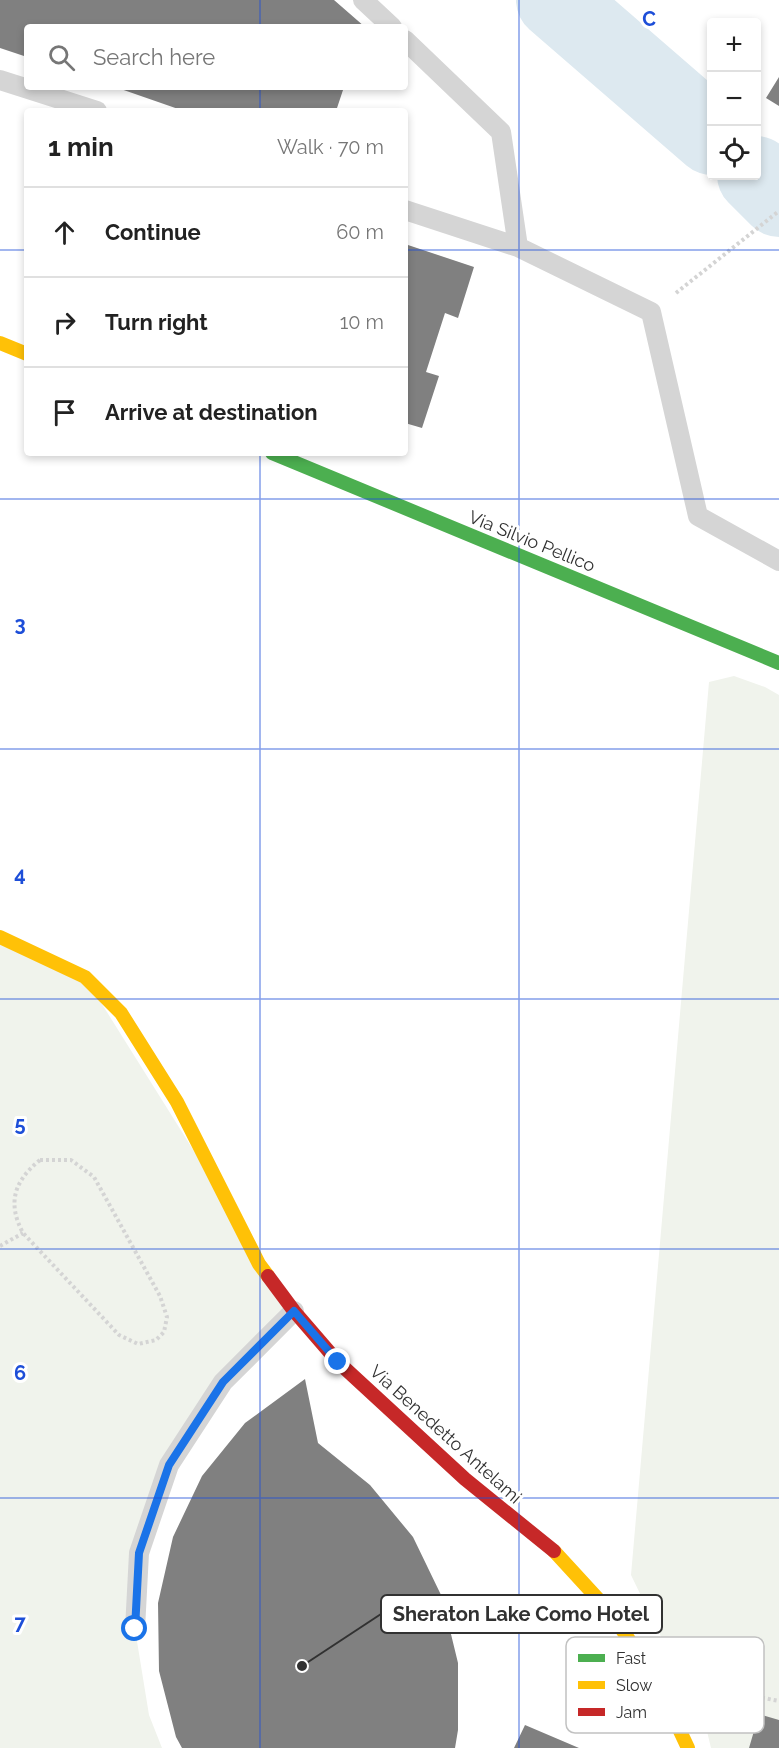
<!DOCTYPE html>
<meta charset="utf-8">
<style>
:root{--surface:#fff;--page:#f2f2f2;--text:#222;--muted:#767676;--line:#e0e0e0}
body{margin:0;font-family:Raleway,sans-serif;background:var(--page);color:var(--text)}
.controls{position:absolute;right:18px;top:18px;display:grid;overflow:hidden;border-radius:6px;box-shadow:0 3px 9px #0003}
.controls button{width:54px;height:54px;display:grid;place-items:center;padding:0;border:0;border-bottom:2px solid var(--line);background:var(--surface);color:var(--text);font:30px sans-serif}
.stop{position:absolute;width:18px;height:18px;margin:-14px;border:4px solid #1a73e8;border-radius:50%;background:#fff}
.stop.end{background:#1a73e8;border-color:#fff;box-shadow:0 2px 6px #0008}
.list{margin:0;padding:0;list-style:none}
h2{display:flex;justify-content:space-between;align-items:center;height:78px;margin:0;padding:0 24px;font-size:26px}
h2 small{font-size:20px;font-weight:400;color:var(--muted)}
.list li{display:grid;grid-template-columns:39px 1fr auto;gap:18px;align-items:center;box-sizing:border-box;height:90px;padding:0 24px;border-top:2px solid var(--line)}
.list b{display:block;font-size:22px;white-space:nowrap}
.list em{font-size:20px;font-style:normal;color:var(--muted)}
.icon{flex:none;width:33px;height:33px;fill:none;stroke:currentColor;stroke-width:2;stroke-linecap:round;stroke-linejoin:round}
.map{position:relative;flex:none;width:779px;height:1748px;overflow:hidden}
.search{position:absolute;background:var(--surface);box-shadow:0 3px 9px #0003;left:24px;top:24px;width:384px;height:66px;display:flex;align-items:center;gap:15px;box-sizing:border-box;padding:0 21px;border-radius:6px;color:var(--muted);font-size:22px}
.panel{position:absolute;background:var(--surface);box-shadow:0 3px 9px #0003;left:24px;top:108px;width:384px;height:348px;border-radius:6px}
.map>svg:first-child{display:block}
.green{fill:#f0f3ec}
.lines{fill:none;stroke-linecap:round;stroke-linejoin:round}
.river{stroke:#dde9f0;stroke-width:78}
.building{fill:#808080}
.path{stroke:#d4d4d4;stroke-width:4;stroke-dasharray:3 3;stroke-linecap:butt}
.lane{stroke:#d5d5d5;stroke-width:20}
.fast{stroke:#4caf50;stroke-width:14}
.slow{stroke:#ffc107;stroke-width:14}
.jam{stroke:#c62828;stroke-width:14}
.route{stroke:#1a73e8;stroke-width:8}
.grid{fill:none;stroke:#1d4ed8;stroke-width:1.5;stroke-opacity:0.55}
.labels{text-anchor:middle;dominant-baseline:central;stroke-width:6;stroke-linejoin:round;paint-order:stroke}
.street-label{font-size:18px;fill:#313131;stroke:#fff}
.key{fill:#fff;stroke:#c1c1c1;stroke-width:1.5}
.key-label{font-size:16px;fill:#313131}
.grid-label{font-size:20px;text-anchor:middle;font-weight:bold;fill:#1d4ed8;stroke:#fff;stroke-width:6;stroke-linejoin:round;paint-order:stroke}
.leader{fill:none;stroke:#313131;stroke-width:2}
.callout-dot{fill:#313131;stroke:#fff;stroke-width:2}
.callout{fill:#fff;stroke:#313131;stroke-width:2}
.callout-label{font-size:20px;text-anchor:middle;font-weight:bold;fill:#313131}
</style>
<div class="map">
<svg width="779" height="1748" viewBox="0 0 779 1748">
<rect width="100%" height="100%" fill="#fff"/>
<path class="green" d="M734,676L765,687L779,695V1748H711L705,1723L677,1670L631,1575L709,682Z
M0,937L85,977L294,1311L223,1382L169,1465L139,1553L135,1629L149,1715L162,1748H0Z"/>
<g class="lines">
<path class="river" d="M555,0L712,136
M756,175L779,198"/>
</g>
<path class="building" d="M0,0H334L365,27H27V57L0,48Z
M779,77V106L766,98Z
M115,87H344L336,111H184Z
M405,244L474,267L458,318L445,313L426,372L439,376L422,428L405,423Z
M305,1379L318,1443L370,1485L413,1537L442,1597L458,1663V1730L455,1748H182L176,1737L159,1671L158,1603L173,1537L202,1476L245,1423Z
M759,1714L779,1720V1748H749Z
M525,1725L579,1748H514Z"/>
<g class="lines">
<path class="path" d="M676,293L779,211
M40,1160H71L94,1177L160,1296L167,1317L164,1332L156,1340L138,1344L119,1335L23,1233C7,1203 14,1181 40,1160Z
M0,1246L23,1233
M703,1686L779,1701"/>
<path class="lane" d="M363,0L392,27
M405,40L501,132L518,247L651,312L698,516L779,561
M0,80L97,111
M405,210L518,247
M135,1629L139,1553L169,1465L223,1382L294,1311"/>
<path class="fast" d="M272,453L779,663"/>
<path class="slow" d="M0,343L27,354
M0,937L85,977L121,1013L177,1102L259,1264L268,1276
M554,1551L610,1612L655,1678L688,1748"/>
<path class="jam" d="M268,1276L294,1311L338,1362L465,1479L554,1551"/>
</g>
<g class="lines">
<path class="route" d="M135,1629L139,1553L169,1465L223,1382L294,1311L338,1362"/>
</g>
<path class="grid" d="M260,0V27M519,0V1748M260,87V111M0,250H27M405,250H779M260,453V1748M0,499H779M0,749H779M0,999H779M0,1249H779M0,1498H779"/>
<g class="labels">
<g class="street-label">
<text transform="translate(532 541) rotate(22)">Via Silvio Pellico</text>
<text transform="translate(446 1434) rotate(42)">Via Benedetto Antelami</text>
</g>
</g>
<rect x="566" y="1637" width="198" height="96" rx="9" class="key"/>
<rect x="578" y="1654" width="27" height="8" fill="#4caf50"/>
<rect x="578" y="1681" width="27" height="8" fill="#ffc107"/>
<rect x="578" y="1708" width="27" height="8" fill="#c62828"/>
<g class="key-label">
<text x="616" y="1664">Fast</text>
<text x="616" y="1691">Slow</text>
<text x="616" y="1718">Jam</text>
</g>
<g class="grid-label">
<text x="649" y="26">C</text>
<text x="20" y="631">3</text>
<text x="20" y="881">4</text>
<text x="20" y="1131">5</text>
<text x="20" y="1380">6</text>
<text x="20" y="1630">7</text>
</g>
<path class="leader" d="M302 1666L381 1614"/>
<circle class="callout-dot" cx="302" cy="1666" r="6"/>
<rect class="callout" x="381" y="1595" width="281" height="38" rx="6"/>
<g class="callout-label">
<text x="521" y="1621">Sheraton Lake Como Hotel</text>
</g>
</svg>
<div class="controls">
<button>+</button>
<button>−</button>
<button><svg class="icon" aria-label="locate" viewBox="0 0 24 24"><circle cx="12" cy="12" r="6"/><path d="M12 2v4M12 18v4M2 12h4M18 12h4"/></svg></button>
</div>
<div class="stop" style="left:135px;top:1629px"></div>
<div class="stop end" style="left:338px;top:1362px"></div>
<div class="search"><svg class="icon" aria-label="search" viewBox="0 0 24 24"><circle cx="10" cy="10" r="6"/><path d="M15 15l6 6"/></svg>Search here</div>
<section class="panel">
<h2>1 min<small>Walk · 70 m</small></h2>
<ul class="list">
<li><svg class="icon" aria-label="ahead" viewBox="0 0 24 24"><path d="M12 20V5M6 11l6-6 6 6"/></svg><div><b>Continue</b></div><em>60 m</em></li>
<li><svg class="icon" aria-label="right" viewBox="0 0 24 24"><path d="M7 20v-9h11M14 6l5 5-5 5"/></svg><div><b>Turn right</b></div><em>10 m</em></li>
<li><svg class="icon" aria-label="arrive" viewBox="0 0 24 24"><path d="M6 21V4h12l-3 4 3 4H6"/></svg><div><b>Arrive at destination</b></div></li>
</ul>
</section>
</div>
